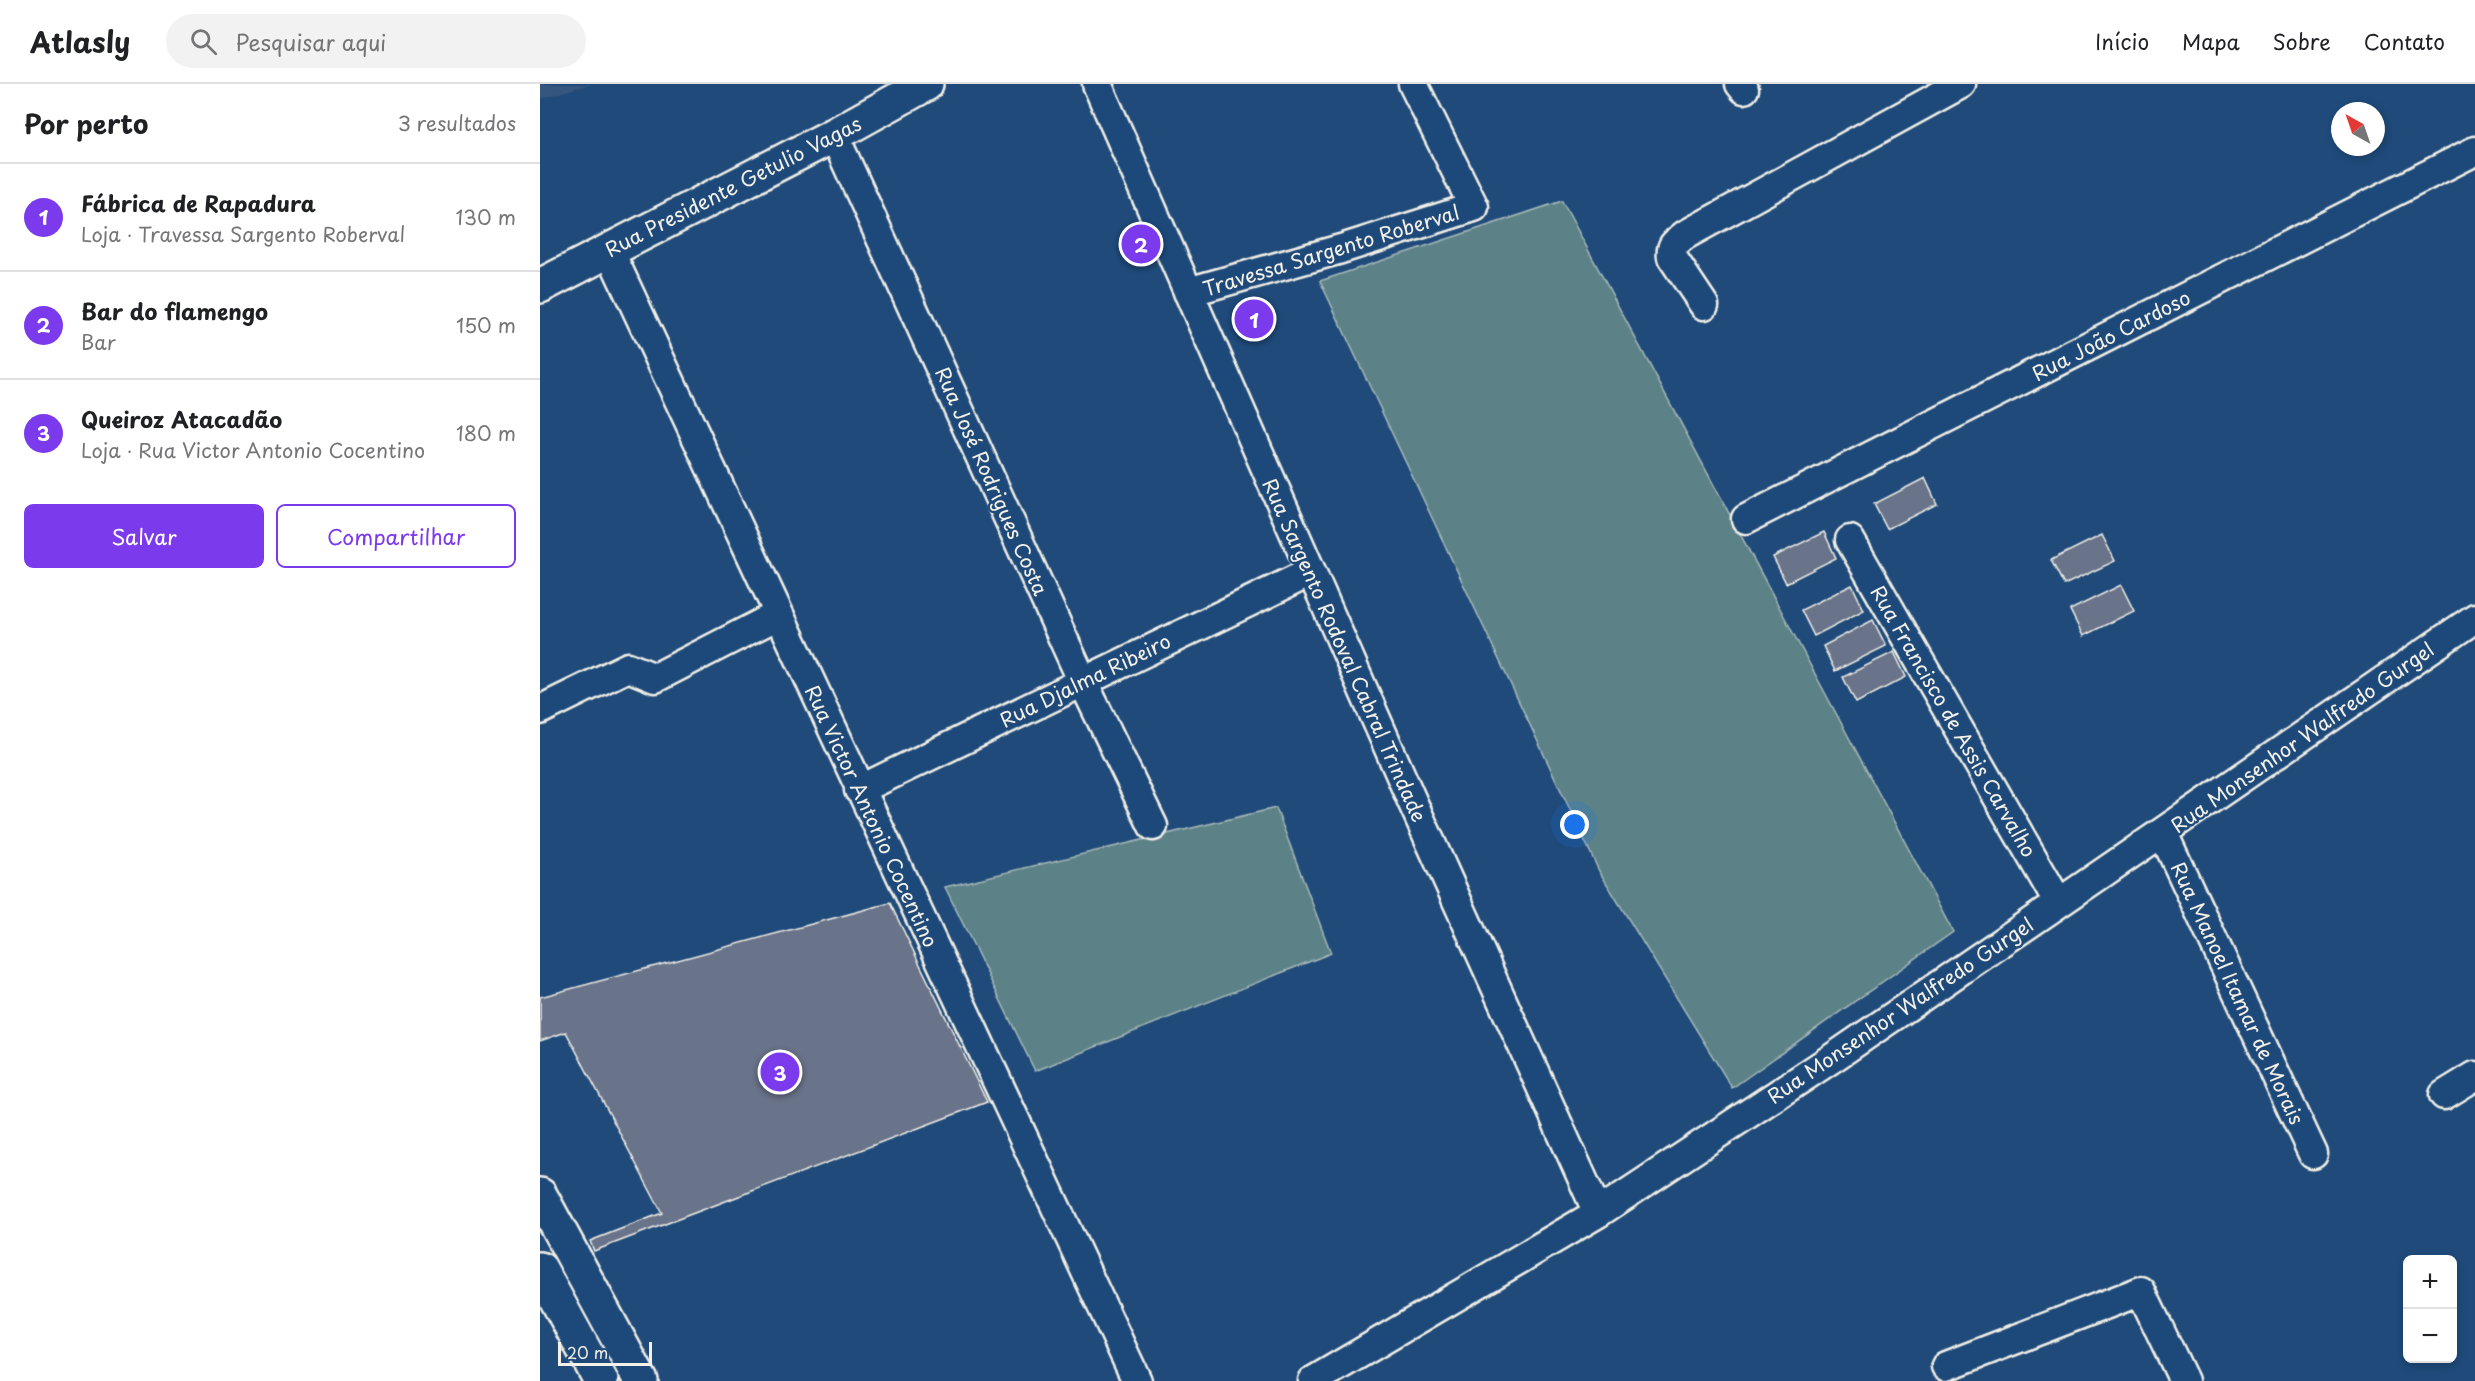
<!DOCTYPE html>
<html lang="pt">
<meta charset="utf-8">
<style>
:root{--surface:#fff;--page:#f2f2f2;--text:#202124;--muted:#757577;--line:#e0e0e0;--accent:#7c3aed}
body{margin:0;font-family:"Playpen Sans",sans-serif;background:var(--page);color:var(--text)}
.controls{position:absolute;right:18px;bottom:18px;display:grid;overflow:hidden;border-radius:9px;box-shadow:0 3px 9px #0003}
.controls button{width:54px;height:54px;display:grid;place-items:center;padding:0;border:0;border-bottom:2px solid var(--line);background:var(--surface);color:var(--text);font:30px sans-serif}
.compass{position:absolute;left:1791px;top:18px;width:54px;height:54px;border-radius:50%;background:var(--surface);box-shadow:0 3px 9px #0003;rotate:320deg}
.scale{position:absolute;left:18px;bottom:15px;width:94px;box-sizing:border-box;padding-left:6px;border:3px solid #f4f1e8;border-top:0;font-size:16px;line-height:21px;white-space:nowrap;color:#f4f1e8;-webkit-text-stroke:4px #1f4a7a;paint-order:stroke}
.you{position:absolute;left:1035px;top:741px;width:21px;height:21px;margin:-15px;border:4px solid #fff;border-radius:50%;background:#1a73e8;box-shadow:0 0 0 9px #1a73e833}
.badge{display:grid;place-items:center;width:39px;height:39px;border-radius:50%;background:var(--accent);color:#fff;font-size:20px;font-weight:700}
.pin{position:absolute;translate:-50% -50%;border:3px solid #fff;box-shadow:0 2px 6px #0006}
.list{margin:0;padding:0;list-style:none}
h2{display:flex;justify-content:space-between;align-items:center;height:78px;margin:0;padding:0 24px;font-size:26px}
h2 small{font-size:20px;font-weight:400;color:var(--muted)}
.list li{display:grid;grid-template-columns:39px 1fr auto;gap:18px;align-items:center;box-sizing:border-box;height:108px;padding:0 24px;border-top:2px solid var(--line)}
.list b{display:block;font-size:22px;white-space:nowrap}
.list p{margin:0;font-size:20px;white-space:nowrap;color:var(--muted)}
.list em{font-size:20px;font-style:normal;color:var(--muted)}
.actions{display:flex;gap:12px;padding:18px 24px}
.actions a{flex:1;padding:14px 0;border:2px solid var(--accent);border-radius:9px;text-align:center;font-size:21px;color:var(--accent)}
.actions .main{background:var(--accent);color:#fff}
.icon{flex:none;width:33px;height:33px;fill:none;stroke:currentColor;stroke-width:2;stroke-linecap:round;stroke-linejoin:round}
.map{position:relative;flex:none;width:1935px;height:1297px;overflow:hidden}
header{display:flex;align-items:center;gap:36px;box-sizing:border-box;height:84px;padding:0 30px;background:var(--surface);border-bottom:2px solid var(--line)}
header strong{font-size:28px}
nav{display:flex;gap:33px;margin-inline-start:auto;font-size:21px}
.search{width:420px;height:54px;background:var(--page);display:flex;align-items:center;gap:15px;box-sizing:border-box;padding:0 21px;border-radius:33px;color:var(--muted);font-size:22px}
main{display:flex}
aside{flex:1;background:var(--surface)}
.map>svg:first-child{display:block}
.built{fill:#35567e}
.green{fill:#5b8288;stroke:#a8bab8;stroke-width:1.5}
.building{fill:#697389;stroke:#f4f1e8;stroke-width:1.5}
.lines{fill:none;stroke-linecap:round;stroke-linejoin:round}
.minor-casing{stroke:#f4f1e8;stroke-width:33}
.tertiary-casing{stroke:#f4f1e8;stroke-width:38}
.secondary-casing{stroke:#f4f1e8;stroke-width:38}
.minor{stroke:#1f4a7a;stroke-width:28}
.tertiary{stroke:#1f4a7a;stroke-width:33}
.secondary{stroke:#1f4a7a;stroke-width:33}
.labels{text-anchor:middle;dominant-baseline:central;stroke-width:4.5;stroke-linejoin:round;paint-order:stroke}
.street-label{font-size:20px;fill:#f4f1e8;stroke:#1f4a7a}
</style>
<header>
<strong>Atlasly</strong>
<div class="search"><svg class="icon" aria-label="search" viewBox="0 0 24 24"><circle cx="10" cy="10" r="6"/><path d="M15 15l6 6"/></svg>Pesquisar aqui</div>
<nav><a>Início</a><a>Mapa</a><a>Sobre</a><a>Contato</a></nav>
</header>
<main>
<aside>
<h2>Por perto<small>3 resultados</small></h2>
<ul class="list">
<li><span class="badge">1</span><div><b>Fábrica de Rapadura</b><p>Loja · Travessa Sargento Roberval</p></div><em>130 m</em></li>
<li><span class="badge">2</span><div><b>Bar do flamengo</b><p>Bar</p></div><em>150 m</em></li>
<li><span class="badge">3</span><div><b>Queiroz Atacadão</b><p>Loja · Rua Victor Antonio Cocentino</p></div><em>180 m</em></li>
</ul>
<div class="actions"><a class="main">Salvar</a><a>Compartilhar</a></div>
</aside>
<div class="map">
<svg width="1935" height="1297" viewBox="0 0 1935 1297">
<rect width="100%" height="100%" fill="#1f4a7a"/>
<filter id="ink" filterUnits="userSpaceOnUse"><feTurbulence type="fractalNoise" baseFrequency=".0167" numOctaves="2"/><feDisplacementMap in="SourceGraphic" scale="12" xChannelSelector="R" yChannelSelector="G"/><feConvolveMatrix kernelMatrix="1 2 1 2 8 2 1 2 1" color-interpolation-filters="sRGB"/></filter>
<g filter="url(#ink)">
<path class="built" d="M0,0H50L0,15Z"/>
<path class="green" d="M1022,117L1413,848L1192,1004L1059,787L780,197Z
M736,724L791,869L495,987L405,803Z"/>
<path class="building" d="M1385,394L1397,420L1347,445L1334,420Z
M1284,448L1296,474L1246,499L1233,473Z
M1562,451L1575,477L1524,501L1511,476Z
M1312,501L1324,526L1274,552L1261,526Z
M1581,501L1594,527L1543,552L1530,526Z
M1333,536L1346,562L1295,587L1283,562Z
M1354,568L1366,593L1316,619L1303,593Z
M350,819L447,1018L54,1167L50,1157L122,1129L26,948L0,957V913Z"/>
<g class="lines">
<defs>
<path id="minor" d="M557,0L872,717L1058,1129
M1200,0L1204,5
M294,51L542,596L613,742
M69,166L597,1297
M648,208L801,165L934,123L873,0
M1164,221L1132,173C1130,161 1136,158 1145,151L1421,0
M1206,435L1935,67
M1310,456L1518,818
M0,626L88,583L115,594L238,531
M319,706L771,488
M1623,749L1773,1070
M1904,1011L1935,992
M1406,1282L1601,1207L1644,1297
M773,1297L1058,1129L1294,973L1935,534"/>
<path id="tertiary" d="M0,202L294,51L386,0"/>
<path id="secondary" d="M0,1111L101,1297
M0,1185L61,1297"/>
</defs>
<use href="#minor" class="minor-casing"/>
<use href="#tertiary" class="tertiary-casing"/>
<use href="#secondary" class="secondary-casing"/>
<use href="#minor" class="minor"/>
<use href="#tertiary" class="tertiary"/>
<use href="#secondary" class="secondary"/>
</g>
</g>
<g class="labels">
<g class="street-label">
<text transform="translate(193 102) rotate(-27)">Rua Presidente Getulio Vagas</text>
<text transform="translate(791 166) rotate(-17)">Travessa Sargento Roberval</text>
<text transform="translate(1571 251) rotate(-27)">Rua João Cardoso</text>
<text transform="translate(452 397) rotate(66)">Rua José Rodrigues Costa</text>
<text transform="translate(805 566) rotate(66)">Rua Sargento Rodoval Cabral Trindade</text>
<text transform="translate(545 596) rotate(-26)">Rua Djalma Ribeiro</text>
<text transform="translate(1414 637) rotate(60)">Rua Francisco de Assis Carvalho</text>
<text transform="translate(1762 653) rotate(-35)">Rua Monsenhor Walfredo Gurgel</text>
<text transform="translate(332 732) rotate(65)">Rua Victor Antonio Cocentino</text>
<text transform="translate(1698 909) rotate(65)">Rua Manoel Itamar de Morais</text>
<text transform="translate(1360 926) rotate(-34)">Rua Monsenhor Walfredo Gurgel</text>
</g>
</g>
</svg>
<div class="controls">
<button>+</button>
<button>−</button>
</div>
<svg class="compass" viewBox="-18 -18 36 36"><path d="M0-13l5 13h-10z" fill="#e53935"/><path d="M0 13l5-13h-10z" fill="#757577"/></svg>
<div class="scale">20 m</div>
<div class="you"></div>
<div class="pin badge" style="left:714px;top:235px">1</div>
<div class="pin badge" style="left:601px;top:160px">2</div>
<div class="pin badge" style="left:240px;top:988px">3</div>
</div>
</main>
